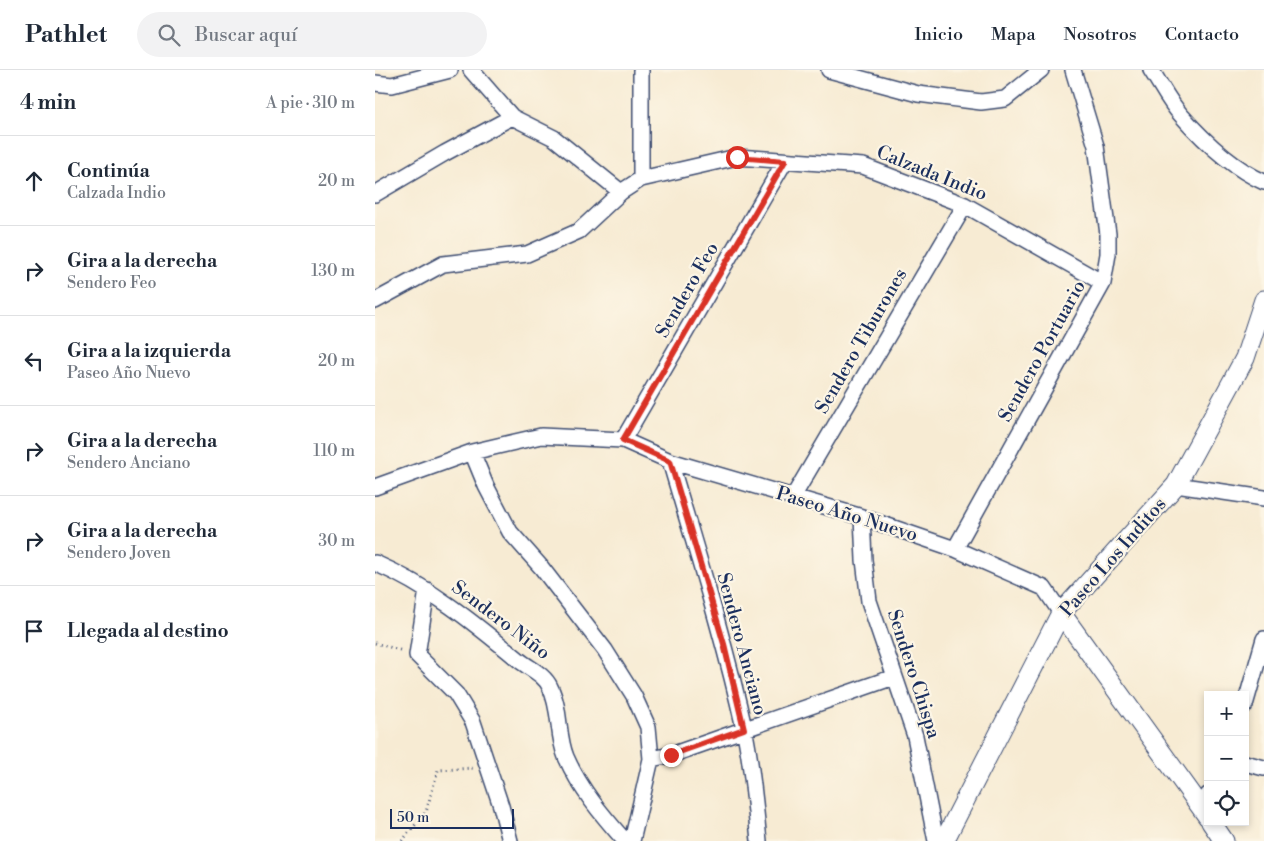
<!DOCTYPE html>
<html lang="es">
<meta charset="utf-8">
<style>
:root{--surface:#fff;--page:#f2f2f3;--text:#1f2937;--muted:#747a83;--line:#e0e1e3}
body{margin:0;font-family:"Libre Bodoni",serif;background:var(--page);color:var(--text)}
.controls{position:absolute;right:15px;bottom:15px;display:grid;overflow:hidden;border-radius:0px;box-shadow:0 2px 8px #0003}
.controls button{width:45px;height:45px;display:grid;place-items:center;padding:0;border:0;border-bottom:1px solid var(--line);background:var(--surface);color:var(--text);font:25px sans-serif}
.scale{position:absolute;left:15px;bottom:12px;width:124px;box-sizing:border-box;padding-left:5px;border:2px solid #1b2f5e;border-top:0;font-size:14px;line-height:18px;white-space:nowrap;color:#1b2f5e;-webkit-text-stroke:4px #fcf5e5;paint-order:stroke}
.stop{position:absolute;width:15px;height:15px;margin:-11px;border:4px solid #d93025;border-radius:50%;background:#fff}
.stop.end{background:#d93025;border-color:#fff;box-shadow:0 1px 5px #0008}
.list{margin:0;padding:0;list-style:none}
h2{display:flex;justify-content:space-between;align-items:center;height:65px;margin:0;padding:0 20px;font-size:21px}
h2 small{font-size:16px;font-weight:400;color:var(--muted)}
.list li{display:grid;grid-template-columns:32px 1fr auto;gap:15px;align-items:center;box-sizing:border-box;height:90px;padding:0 20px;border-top:1px solid var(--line)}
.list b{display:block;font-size:19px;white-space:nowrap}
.list p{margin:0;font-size:16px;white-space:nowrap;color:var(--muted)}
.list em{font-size:16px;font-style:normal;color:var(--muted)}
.icon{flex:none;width:28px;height:28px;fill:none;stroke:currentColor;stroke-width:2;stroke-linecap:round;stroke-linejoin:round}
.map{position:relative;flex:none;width:889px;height:771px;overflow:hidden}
header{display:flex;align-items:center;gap:30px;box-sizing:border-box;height:70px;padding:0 25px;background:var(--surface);border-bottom:1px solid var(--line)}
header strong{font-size:24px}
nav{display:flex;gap:28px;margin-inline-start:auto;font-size:18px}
.search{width:350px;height:45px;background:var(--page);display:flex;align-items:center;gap:12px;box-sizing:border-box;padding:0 18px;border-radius:28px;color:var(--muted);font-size:19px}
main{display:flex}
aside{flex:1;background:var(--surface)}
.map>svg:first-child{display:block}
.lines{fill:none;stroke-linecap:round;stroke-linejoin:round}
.minor-casing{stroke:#3c4b70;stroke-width:18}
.tertiary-casing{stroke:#3c4b70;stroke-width:21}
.path{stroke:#3c4b70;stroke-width:3;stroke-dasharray:1 4;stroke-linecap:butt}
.minor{stroke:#fff;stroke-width:15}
.tertiary{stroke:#fff;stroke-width:19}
.route{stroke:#d93025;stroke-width:6}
.labels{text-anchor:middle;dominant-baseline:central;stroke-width:4.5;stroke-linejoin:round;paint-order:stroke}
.street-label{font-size:19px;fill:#1b2f5e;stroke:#fcf5e5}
</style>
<header>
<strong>Pathlet</strong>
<div class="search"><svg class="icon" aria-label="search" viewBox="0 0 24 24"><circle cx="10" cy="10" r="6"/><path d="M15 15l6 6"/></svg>Buscar aquí</div>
<nav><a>Inicio</a><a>Mapa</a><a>Nosotros</a><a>Contacto</a></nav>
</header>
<main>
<aside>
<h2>4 min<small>A pie · 310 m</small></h2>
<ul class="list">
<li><svg class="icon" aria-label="ahead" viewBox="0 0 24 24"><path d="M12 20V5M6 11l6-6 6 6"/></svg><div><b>Continúa</b><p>Calzada Indio</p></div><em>20 m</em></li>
<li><svg class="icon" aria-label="right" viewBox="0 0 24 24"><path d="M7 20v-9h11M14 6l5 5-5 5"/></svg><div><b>Gira a la derecha</b><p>Sendero Feo</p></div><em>130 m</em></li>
<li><svg class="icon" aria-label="left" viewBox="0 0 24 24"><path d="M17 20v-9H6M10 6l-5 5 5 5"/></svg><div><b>Gira a la izquierda</b><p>Paseo Año Nuevo</p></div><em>20 m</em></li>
<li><svg class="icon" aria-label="right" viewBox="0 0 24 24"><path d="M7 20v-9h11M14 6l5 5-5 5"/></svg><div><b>Gira a la derecha</b><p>Sendero Anciano</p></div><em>110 m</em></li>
<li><svg class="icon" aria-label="right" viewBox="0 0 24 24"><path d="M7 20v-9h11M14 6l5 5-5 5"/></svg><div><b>Gira a la derecha</b><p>Sendero Joven</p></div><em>30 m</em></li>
<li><svg class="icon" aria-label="arrive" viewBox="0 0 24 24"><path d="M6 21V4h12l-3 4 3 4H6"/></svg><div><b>Llegada al destino</b></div></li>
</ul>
</aside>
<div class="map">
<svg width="889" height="771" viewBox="0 0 889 771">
<rect width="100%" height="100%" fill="#fcf5e5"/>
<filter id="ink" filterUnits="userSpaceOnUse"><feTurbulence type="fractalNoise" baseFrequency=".02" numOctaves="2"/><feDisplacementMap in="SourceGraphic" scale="10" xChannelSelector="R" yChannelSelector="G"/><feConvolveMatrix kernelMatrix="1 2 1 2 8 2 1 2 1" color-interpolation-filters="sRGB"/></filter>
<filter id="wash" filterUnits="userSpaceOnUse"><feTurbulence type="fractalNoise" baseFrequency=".0096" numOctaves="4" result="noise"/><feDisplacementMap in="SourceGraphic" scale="20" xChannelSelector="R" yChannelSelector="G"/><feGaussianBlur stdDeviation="1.12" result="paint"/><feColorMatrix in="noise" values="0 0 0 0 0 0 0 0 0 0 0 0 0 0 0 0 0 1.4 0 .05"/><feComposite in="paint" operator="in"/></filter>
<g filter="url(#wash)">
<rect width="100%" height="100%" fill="#f7ebd3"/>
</g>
<g filter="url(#ink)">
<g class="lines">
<defs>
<path id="minor" d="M96,0L137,47L179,68L246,122
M454,0L543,24L606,32L630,29L666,0
M776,0C786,15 794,32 806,45C829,71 857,98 889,112
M0,13L17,15L75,0
M266,109V0
M0,124L70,83L137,47
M0,231L68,194L152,184L204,161L246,122L266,109L362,87L488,96L590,135L728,213
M248,370L410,91
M97,382L111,416L135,462L166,497L230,580L259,626L273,657L276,689L257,771
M295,391C321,480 349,568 369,658C377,695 380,733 384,771
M801,415L889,428
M0,417L97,382L166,366L248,370L295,391L487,447L580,479L669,518L686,543
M418,427L590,135
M487,447L489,490L494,531L540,666L561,771
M580,479L728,213L733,184V164L721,76L698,0
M0,493C54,516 99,553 144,590C155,599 169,604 175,617C186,639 182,666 191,687C205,719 227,745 250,771
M52,520L42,585L81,624L98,652L126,736L135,771
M870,635L889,569
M276,689L296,685L519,607
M870,693L889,698
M826,737L833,725"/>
<path id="tertiary" d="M686,543L833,747
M836,752L849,771
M569,771L686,543L801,415L870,288L889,230"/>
</defs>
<use href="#minor" class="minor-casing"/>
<use href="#tertiary" class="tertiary-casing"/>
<path class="path" d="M0,573L28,581
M27,771L51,742L63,700L99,698"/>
<use href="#minor" class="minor"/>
<use href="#tertiary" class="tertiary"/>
</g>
</g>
<g class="lines" filter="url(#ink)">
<path class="route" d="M296,685L369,659L349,574L295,391L248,370L410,91L362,87"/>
</g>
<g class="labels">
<g class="street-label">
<text transform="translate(557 103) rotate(22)">Calzada Indio</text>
<text transform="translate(312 220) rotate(-60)">Sendero Feo</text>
<text transform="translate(486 271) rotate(-60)">Sendero Tiburones</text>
<text transform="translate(667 281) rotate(-61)">Sendero Portuario</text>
<text transform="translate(472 444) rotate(17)">Paseo Año Nuevo</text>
<text transform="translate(738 487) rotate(-49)">Paseo Los Inditos</text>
<text transform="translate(126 550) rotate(37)">Sendero Niño</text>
<text transform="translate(367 574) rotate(75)">Sendero Anciano</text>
<text transform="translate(539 604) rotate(72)">Sendero Chispa</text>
</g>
</g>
</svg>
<div class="controls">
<button>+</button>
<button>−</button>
<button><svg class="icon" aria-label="locate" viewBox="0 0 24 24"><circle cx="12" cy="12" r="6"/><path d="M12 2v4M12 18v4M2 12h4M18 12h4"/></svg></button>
</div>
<div class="scale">50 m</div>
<div class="stop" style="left:362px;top:87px"></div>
<div class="stop end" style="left:296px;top:685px"></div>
</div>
</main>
